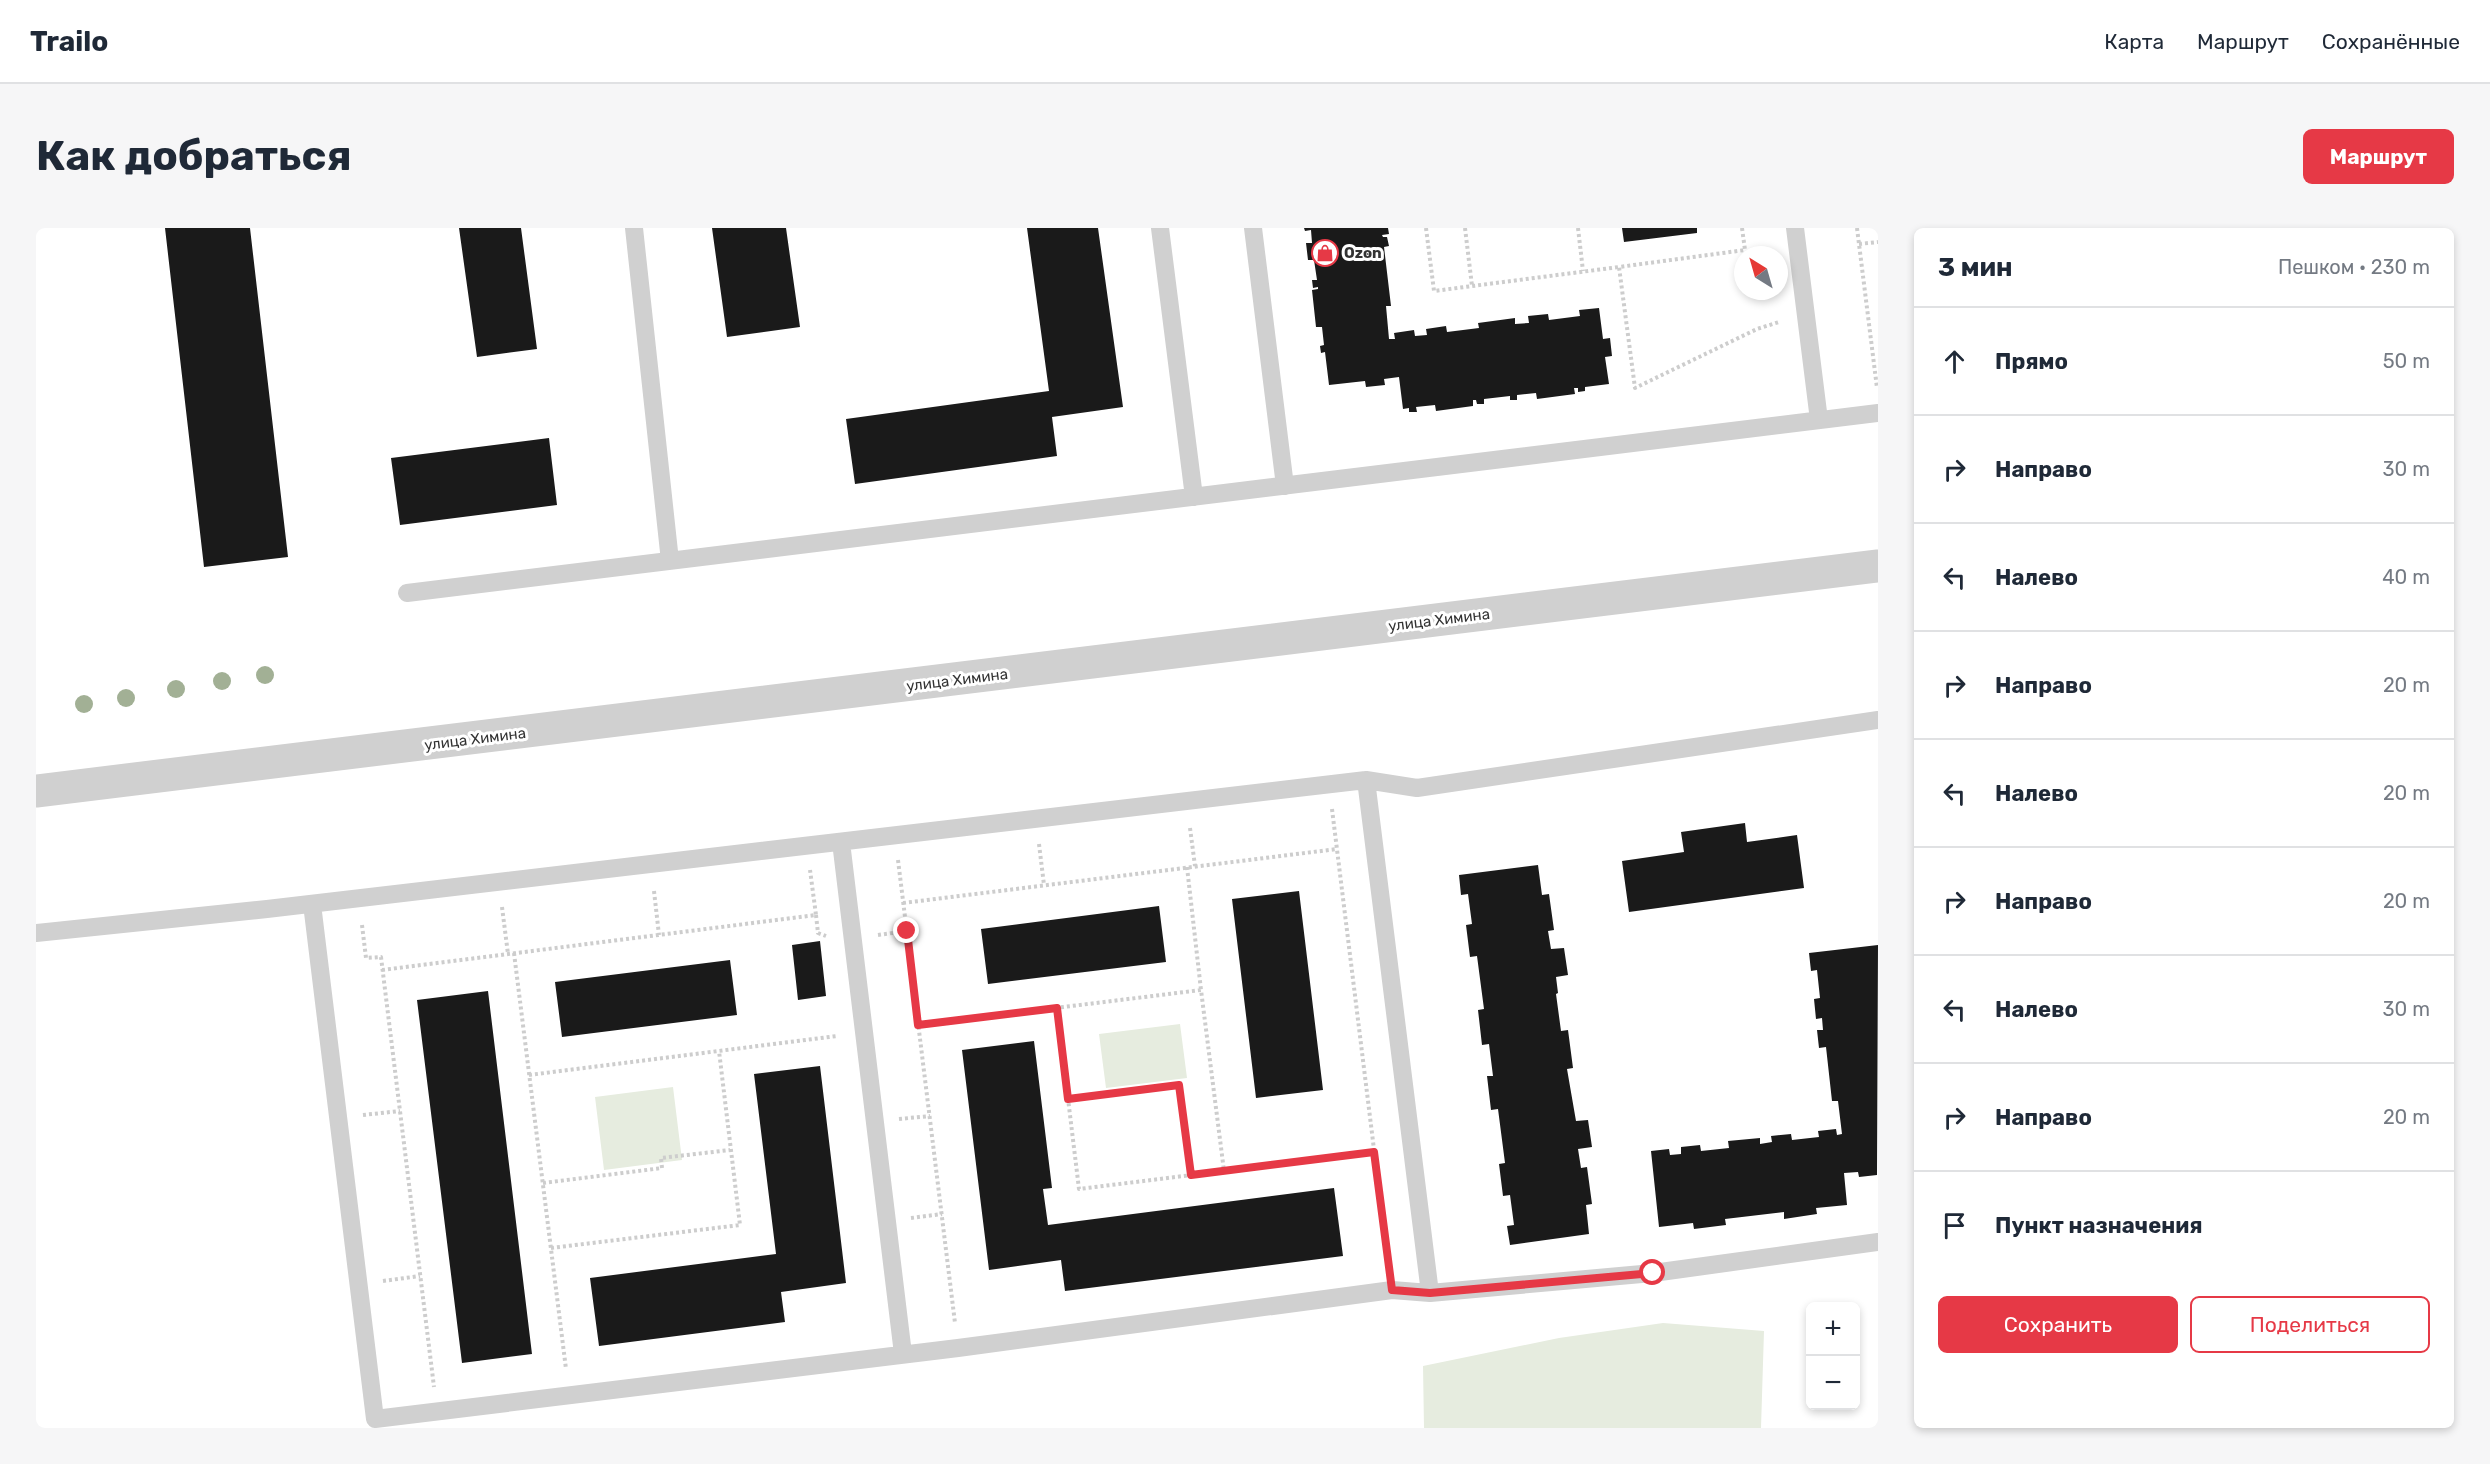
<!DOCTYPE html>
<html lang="ru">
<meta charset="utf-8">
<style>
:root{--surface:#fff;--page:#f6f6f7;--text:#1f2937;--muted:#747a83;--line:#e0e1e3;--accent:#e63946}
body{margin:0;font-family:Rubik,sans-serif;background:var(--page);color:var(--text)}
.controls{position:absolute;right:18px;bottom:18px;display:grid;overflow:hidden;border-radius:9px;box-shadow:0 3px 9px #0003}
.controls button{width:54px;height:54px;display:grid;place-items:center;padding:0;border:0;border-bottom:2px solid var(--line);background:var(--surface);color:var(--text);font:30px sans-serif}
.compass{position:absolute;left:1698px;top:18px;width:54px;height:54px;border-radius:50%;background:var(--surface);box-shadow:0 3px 9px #0003;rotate:323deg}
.stop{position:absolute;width:18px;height:18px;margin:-14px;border:4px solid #e63946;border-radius:50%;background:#fff}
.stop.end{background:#e63946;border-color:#fff;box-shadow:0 2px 6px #0008}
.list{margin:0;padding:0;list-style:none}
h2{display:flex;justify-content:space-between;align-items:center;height:78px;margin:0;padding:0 24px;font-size:26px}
h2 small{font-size:20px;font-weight:400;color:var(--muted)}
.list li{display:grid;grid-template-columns:39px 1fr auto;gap:18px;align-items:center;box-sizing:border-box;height:108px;padding:0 24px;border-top:2px solid var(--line)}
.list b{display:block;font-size:22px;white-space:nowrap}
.list em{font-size:20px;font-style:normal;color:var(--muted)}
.actions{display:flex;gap:12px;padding:18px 24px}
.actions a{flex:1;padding:14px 0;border:2px solid var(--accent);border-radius:9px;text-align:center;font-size:21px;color:var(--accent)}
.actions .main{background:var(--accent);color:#fff}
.icon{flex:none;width:33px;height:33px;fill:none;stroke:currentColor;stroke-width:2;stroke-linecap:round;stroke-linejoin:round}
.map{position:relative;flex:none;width:1842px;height:1200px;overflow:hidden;border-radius:9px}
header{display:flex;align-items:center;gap:36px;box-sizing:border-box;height:84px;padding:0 30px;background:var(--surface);border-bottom:2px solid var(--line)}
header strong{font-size:28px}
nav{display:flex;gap:33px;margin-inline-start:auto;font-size:21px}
.intro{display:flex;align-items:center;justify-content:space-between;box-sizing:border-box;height:144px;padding:0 36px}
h1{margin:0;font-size:42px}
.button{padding:15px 27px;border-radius:9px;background:var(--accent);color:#fff;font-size:21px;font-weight:700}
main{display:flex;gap:36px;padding:0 36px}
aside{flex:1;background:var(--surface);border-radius:9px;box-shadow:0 3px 9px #0003}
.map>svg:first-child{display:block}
.green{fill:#e6ecdf}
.building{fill:#1a1a1a}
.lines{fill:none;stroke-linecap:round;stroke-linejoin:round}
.path{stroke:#cdcdcd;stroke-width:4;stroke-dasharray:3 3;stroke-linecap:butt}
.service{stroke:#d0d0d0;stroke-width:18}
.minor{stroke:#d0d0d0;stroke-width:33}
.tree{fill:#a2b095}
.route{stroke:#e63946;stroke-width:8}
.labels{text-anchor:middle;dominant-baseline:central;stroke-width:6;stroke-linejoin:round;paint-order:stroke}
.poi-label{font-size:15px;font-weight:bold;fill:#333;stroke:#fff;text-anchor:start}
.street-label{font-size:15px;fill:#333;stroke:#fff}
</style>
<header>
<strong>Trailo</strong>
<nav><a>Карта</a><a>Маршрут</a><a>Сохранённые</a></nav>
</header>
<div class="intro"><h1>Как добраться</h1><a class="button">Маршрут</a></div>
<main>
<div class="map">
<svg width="1842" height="1200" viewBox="0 0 1842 1200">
<rect width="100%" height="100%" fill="#fff"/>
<path class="green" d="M1144,796L1151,850L1070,860L1063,806Z
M637,859L646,932L568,942L559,869Z
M1627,1095L1728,1103L1725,1200H1388L1387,1138L1523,1110Z"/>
<path class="building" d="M129,0H214L252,329L168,339Z
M423,0H485L501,121L441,129Z
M676,0H750L764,99L691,109Z
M991,0H1062L1087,179L1016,189L1021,228L819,256L810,191L1013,163Z
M1268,0H1352L1353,6L1346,7L1347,9H1351L1353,18L1348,19L1355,78H1350L1353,111H1359L1358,105L1378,102L1379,108L1391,107L1390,101L1410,98L1411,104L1443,100L1442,95L1479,90V96L1493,95L1492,88L1512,86L1513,92L1544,88L1543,82L1563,80L1567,111L1574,110L1576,128L1569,129L1573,156L1549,159V163L1542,164V160H1538L1539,166L1501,171L1500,165L1481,167V172H1474V168L1448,171V176H1441L1440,172H1437V178L1400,183L1399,177L1380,179L1381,184H1373V180L1367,181L1363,149L1348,151L1349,157L1330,159L1329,153L1293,157L1289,124L1285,125L1284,118L1288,117L1286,99H1280L1276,62L1282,61V59L1277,60L1276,52H1281L1278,32H1272L1270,15H1276L1275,2L1269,3Z
M1586,0H1661V5L1588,14Z
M513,210L521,277L364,297L355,230Z
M1709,595L1711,614L1761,607L1768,660L1593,684L1586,633L1648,624L1645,604Z
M1502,637L1506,667L1513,666L1518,702L1512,703L1515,721L1528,720L1532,747L1520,749L1522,765L1520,766L1525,803L1532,802L1537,840L1531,841L1540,893L1552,892L1556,919L1542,921L1545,940L1551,939L1556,976L1550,977L1553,1006L1474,1017L1471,998L1478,997L1474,967L1467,968L1463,936L1469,935L1462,881L1455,882L1451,848H1457L1453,816L1446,817L1442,782L1448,781L1441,728L1434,729L1430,697L1436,696L1432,666L1425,667L1423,647Z
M1263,663L1287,862L1220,870L1196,671Z
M1123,678L1130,734L952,756L945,701Z
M784,713L790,768L762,772L756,717Z
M1842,717L1841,947L1823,949L1822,944L1808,945L1811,977L1780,980L1781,986L1748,991V984L1689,991L1690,997L1658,1001L1657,995L1623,999L1615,923L1633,921L1634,927L1645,926V919L1664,917L1665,923L1693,920L1692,913L1724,910V916L1736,914L1735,908L1755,906L1756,912L1783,909L1782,903L1800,901L1801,907L1806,906L1802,873H1796L1790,819L1783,820L1781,802H1787L1786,790L1780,791L1778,771L1784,770L1781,742L1775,743L1773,725Z
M694,732L701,787L526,809L519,754Z
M452,763L496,1126L426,1135L381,772Z
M998,813L1016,960L1007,961L1012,997L1298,960L1307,1028L1029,1063L1025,1032L953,1042L926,822Z
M784,838L810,1055L745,1064L749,1094L563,1118L554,1050L740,1026L718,846Z"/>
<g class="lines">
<path class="path" d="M1390,0L1398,63L1583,39
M1429,0L1436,58
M1542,0L1547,43
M1706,0L1709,22L1583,39L1599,160L1721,101L1743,94
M1821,0L1841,160
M1823,16L1842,14
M1296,581L1352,1035
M1154,600L1159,638
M1003,616L1008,657
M862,632L919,1095
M1151,639L1165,762
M618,663L623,707
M867,675L1301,621
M466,679L472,726
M780,687L782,705L790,708
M326,697L330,730L345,729L398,1159
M842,707L871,703
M478,725L530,1141
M346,742L780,687L774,642
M1021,780L1043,961L1188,943
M882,797L1165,762L1188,943L1338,924
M493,847L801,808
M1032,871L1143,857L1155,947
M327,887L364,883
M863,891L894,888
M507,955L626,940L625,930L694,922
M875,990L906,986
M515,1020L704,997L683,823
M347,1053L384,1048"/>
<path class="service" d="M598,0L634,333
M1124,0L1158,269
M1217,0L1249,258
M1759,0L1783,192
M371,365L1842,185
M1330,552L1394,1065
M805,614L867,1126
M276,676L339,1191L922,1120L1356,1062L1394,1065L1617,1045L1842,1014
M0,705L231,681L1330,552L1381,560L1842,492"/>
<path class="minor" d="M0,563L1842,338"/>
</g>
<g class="tree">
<circle cx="229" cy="447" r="9"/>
<circle cx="186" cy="453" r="9"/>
<circle cx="140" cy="461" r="9"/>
<circle cx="90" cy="470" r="9"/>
<circle cx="48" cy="476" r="9"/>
</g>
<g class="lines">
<path class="route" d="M871,703L882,797L1021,780L1032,871L1143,857L1155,947L1338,924L1356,1062L1394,1065L1617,1045"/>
</g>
<defs>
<symbol id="shop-ring" viewBox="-11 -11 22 22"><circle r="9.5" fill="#fff" stroke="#e63946" stroke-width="1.5"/><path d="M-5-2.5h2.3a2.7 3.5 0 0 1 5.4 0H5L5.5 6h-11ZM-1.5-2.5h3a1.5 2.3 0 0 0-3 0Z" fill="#e63946"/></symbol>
</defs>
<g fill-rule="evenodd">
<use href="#shop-ring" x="1274" y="10" width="30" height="30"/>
</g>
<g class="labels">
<g class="poi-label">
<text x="1308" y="25">Ozon</text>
</g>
<g class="street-label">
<text transform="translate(1403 392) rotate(-7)">улица Химина</text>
<text transform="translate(921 452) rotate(-7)">улица Химина</text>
<text transform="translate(439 511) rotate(-7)">улица Химина</text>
</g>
</g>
</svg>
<div class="controls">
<button>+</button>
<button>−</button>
</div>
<svg class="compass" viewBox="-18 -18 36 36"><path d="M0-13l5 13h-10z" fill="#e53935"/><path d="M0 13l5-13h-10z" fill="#747a83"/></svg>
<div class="stop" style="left:1617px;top:1045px"></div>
<div class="stop end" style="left:871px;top:703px"></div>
</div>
<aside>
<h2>3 мин<small>Пешком · 230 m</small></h2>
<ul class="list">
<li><svg class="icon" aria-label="ahead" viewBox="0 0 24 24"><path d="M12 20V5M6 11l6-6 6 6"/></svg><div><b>Прямо</b></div><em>50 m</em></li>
<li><svg class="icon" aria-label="right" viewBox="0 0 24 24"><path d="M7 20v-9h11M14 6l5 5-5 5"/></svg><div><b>Направо</b></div><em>30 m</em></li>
<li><svg class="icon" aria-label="left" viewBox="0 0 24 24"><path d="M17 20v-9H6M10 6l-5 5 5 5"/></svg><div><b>Налево</b></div><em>40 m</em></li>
<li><svg class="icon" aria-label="right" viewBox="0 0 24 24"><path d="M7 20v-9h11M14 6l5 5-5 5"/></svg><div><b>Направо</b></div><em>20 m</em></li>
<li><svg class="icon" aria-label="left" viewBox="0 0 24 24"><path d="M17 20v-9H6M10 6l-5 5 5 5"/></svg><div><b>Налево</b></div><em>20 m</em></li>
<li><svg class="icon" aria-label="right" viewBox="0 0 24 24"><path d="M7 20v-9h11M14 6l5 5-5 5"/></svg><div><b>Направо</b></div><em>20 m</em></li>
<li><svg class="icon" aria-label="left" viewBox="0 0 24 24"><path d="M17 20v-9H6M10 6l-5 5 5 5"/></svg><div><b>Налево</b></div><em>30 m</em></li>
<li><svg class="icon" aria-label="right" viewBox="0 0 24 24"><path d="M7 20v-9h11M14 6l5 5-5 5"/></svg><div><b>Направо</b></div><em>20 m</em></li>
<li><svg class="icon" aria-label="arrive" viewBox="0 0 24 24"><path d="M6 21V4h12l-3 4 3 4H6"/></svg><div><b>Пункт назначения</b></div></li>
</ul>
<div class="actions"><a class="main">Сохранить</a><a>Поделиться</a></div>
</aside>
</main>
